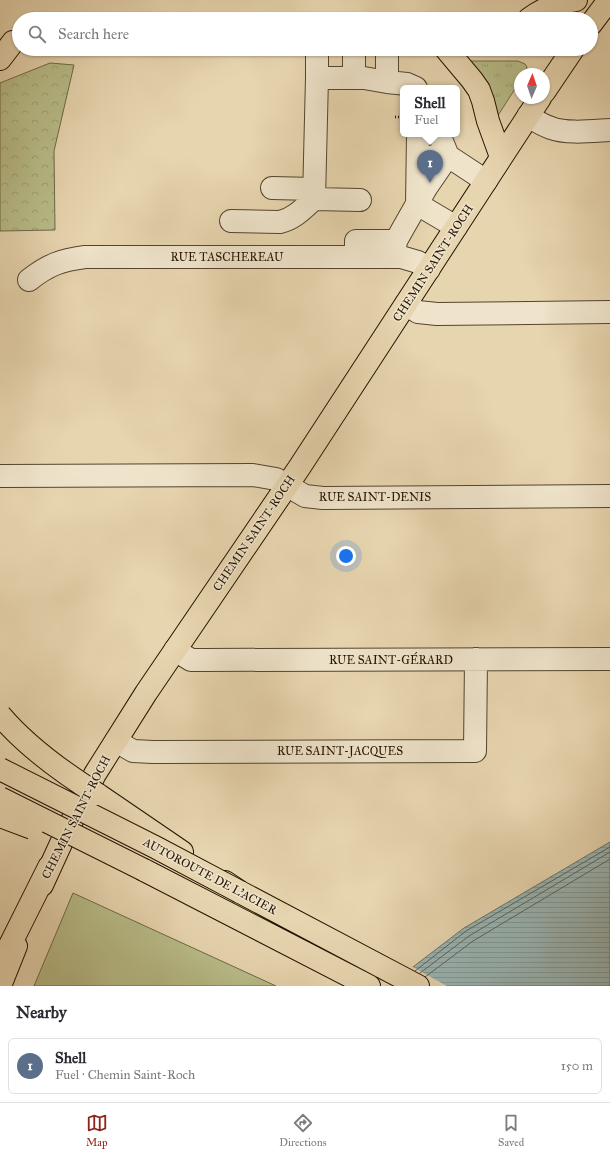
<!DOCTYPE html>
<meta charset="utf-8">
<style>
:root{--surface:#fff;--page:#f7f7f7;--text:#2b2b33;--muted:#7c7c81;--line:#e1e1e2;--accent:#8f2418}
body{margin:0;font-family:"IM FELL Great Primer",serif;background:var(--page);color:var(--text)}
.compass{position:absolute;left:514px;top:68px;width:36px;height:36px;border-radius:50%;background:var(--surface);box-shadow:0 1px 3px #0004;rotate:2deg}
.you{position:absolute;left:346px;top:556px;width:14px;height:14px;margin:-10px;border:3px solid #fff;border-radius:50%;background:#1a73e8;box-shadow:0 0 0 6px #1a73e833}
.badge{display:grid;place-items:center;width:26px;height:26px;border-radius:50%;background:var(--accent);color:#fff;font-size:13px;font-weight:700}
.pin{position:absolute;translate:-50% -33px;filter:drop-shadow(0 1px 2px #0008)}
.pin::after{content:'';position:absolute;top:21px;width:14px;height:12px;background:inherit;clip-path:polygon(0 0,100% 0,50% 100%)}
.popup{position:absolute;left:400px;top:85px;width:60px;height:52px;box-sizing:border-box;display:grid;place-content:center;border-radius:6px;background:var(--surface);filter:drop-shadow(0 1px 3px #0005);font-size:13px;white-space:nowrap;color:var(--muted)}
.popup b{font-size:15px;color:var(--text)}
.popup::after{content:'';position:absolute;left:50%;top:100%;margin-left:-8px;border:8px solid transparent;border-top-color:var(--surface)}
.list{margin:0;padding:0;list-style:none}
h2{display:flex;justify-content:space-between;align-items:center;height:52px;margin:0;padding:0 16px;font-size:17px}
h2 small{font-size:13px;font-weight:400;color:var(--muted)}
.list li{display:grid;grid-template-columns:26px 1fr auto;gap:12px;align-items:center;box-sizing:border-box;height:56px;margin:0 8px 8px;padding:0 8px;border:1px solid var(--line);border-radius:6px}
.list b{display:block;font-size:15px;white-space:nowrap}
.list p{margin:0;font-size:13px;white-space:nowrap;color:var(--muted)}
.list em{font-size:13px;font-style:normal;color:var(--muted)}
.icon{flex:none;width:22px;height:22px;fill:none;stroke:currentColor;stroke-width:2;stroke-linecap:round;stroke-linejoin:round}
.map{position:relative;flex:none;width:610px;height:986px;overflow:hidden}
.search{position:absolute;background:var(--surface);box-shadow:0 1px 3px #0004;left:12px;right:12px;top:12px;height:44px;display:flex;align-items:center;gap:10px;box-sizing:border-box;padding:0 14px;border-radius:22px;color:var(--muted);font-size:15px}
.sheet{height:116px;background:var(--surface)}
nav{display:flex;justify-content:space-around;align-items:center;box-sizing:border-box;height:56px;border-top:1px solid var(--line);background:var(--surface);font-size:11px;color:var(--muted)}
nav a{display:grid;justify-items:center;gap:2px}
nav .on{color:var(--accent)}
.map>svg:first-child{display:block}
.grass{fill:url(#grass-tufts);stroke:#6e6846}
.forest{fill:url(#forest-crowns);stroke:#6e6846}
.green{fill:#b8bd89;stroke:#6e6846}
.water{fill:url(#water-rules);stroke:#6a756d}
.pier{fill:#e7d5af}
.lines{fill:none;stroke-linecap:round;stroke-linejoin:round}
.shore{stroke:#5e645c;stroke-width:1}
.minor-casing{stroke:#54442d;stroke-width:24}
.major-casing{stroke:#231302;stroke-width:24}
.highway-casing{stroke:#231302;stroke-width:24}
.path{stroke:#231302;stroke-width:2.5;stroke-dasharray:1 2;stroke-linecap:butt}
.minor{stroke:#efe4cb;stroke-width:22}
.major{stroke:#e7d5af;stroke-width:22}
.highway{stroke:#e7d5af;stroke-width:22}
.highway-bridge-casing{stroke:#231302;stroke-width:24;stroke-linecap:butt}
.highway-bridge{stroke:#e7d5af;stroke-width:22}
.labels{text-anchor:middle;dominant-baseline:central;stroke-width:3;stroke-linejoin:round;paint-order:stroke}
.street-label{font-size:12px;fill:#231302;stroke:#efe4cb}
</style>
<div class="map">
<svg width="610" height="986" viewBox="0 0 610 986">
<defs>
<pattern id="grass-tufts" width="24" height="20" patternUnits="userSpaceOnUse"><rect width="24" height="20" fill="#b8bd89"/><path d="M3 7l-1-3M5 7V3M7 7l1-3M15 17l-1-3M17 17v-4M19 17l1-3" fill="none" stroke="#9ea275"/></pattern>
<pattern id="forest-crowns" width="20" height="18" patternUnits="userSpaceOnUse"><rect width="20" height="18" fill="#b8bd89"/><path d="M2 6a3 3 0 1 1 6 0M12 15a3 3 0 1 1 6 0" fill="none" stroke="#9ea275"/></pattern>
<pattern id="water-rules" width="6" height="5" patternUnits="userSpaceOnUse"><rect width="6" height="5" fill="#9ab6b5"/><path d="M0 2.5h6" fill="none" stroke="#849c9a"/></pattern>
</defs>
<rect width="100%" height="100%" fill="#e7d5af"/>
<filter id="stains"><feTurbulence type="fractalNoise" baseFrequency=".005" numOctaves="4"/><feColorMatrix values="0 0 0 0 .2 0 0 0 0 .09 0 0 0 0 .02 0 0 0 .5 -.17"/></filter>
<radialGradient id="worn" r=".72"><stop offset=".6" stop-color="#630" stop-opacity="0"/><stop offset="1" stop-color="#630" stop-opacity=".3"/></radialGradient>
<path class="grass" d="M472,61H518L525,64L527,67L525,74H520V81L497,117L469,62Z"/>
<path class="forest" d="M50,63L74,65L54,151L55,230L0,231V83Z"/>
<path class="green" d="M73,893L276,986H34Z"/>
<path class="water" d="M610,842V986H388L464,928Z"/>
<path class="pier" d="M411,966L447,986H386Z"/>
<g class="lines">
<path class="shore" d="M415,971L466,931L610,847
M420,973L469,936L610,852
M425,977L473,941L610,859"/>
<defs>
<path id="minor" d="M317,49V78H364L387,82
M354,49V78
M387,49V82L407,84L416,88
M317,78L314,199L360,200
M528,116C536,121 542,125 551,128C567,134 592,131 610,130
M418,134L417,204L456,227
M434,156H448L486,181
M272,188L314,189
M231,221L280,222C294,219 304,208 314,199
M356,257V241H396
M395,257V248L396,241L401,232L426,188L448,156L439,134
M29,280C48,265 61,260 85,257H401L418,262L429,269
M406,304L418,312L437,314L610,312
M0,476L253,475L276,479L305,496L323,498L610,496
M175,650L191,660H204L610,659
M116,741L133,751L153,752L475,751L476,659"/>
<path id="major" d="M529,19C542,9 560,2 576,0
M591,24L609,0
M446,49L472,80L479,90L483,101L488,121L501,157
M544,92L573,49
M42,885L63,839L95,774L146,693L299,468L540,98
M0,986L16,946"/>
<path id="highway" d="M0,59L13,42
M97,794L182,852
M144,870L369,986
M225,882L240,892L418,986
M0,965L49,867"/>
</defs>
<use href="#minor" class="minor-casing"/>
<use href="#major" class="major-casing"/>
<use href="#highway" class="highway-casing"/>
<path class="path" d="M395,117H403"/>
<use href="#minor" class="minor"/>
<use href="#major" class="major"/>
<use href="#highway" class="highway"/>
<defs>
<path id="highway-bridge" d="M0,715C27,747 62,772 97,794
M0,769L155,847L240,892
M0,798L144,870
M0,816L32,828"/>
</defs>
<use href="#highway-bridge" class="highway-bridge-casing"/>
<use href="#highway-bridge" class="highway-bridge"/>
</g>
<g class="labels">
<g class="street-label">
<text x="227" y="257">RUE TASCHEREAU</text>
<text transform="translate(433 263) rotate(-57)">CHEMIN SAINT-ROCH</text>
<text x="375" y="497">RUE SAINT-DENIS</text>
<text transform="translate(254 533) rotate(-56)">CHEMIN SAINT-ROCH</text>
<text x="391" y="660">RUE SAINT-GÉRARD</text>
<text x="340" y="751">RUE SAINT-JACQUES</text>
<text transform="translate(76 817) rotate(-63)">CHEMIN SAINT-ROCH</text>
<text transform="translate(210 876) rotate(28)">AUTOROUTE DE L'ACIER</text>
</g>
</g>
<rect width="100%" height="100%" filter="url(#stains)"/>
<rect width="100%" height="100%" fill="url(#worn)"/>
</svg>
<svg class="compass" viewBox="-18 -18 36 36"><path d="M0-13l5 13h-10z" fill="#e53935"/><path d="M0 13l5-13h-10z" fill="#7c7c81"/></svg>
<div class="you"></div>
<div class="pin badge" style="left:430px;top:183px;background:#5c6f8a">1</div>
<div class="popup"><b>Shell</b>Fuel</div>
<div class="search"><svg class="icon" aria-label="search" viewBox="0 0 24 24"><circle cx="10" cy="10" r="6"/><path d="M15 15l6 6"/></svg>Search here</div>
</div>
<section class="sheet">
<h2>Nearby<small></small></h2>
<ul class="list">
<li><span class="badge" style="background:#5c6f8a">1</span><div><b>Shell</b><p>Fuel · Chemin Saint-Roch</p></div><em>150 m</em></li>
</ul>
</section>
<nav>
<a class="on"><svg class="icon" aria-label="map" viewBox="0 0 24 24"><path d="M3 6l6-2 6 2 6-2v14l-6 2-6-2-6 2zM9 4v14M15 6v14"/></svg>Map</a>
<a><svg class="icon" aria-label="directions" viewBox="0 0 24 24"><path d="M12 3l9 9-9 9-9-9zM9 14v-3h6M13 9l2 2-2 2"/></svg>Directions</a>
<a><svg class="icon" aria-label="saved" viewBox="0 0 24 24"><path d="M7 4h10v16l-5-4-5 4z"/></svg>Saved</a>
</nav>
